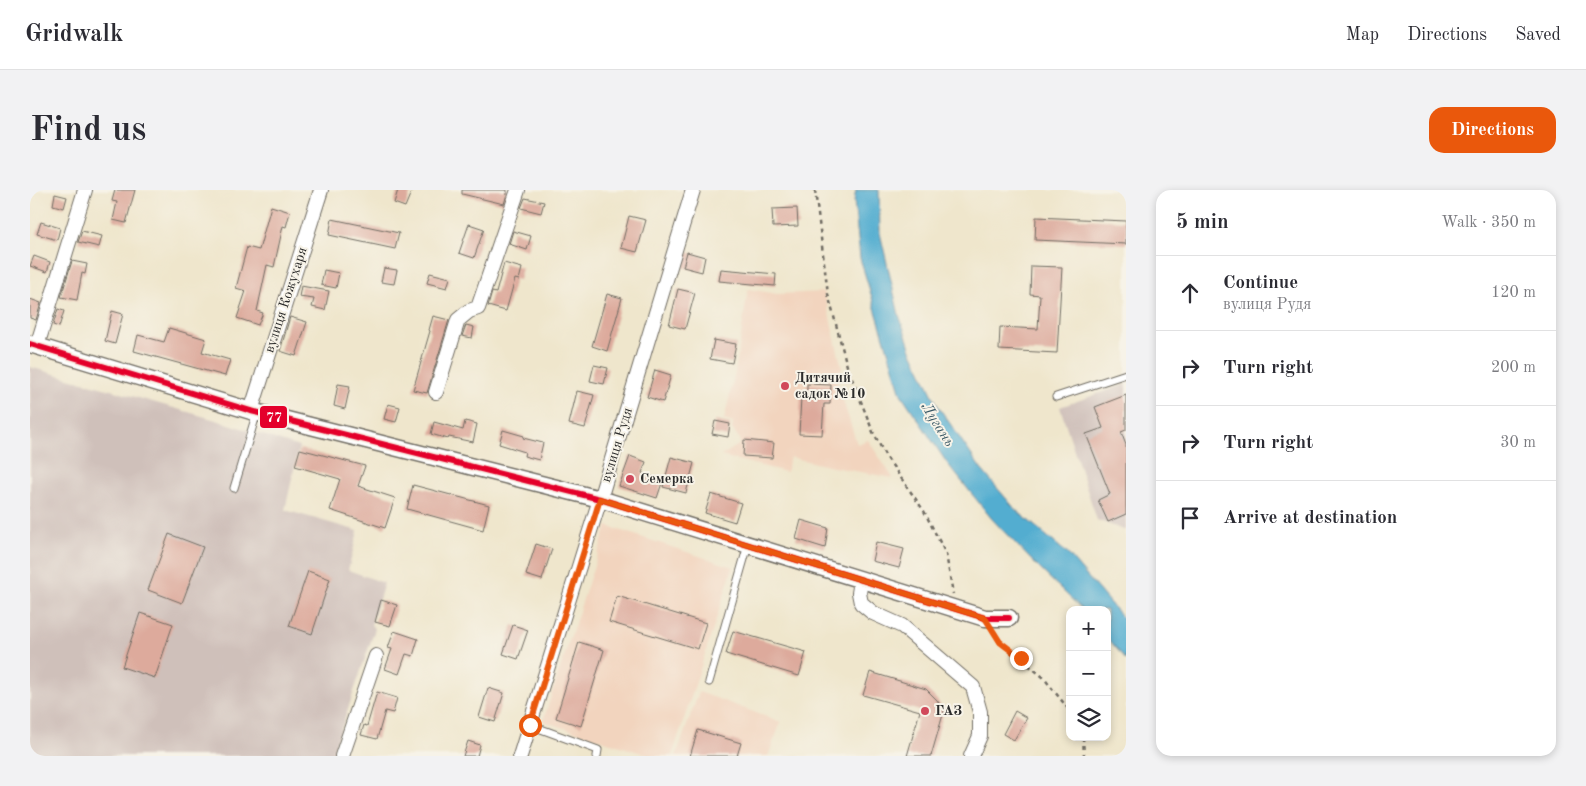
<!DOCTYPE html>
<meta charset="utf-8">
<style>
:root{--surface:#fff;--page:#f2f2f3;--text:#2b2b33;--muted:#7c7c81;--line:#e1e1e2;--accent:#ea580c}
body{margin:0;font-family:"Old Standard TT",serif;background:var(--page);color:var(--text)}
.controls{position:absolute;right:15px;bottom:15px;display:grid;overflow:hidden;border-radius:10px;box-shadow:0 2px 8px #0003}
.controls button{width:45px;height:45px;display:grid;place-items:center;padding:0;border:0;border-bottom:1px solid var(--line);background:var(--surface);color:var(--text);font:25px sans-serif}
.stop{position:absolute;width:15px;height:15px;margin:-11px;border:4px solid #ea580c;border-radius:50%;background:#fff}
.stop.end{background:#ea580c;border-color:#fff;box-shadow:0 1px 5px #0008}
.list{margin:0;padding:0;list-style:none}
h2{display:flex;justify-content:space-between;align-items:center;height:65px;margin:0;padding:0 20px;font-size:21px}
h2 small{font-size:16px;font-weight:400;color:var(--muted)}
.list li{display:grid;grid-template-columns:32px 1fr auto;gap:15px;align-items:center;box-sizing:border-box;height:75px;padding:0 20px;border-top:1px solid var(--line)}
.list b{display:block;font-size:19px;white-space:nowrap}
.list p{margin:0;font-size:16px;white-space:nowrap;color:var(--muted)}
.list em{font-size:16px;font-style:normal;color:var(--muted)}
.icon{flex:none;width:28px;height:28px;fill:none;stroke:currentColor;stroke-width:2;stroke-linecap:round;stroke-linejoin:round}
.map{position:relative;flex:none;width:1096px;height:566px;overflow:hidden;border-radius:15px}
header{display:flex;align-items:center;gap:30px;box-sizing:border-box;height:70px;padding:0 25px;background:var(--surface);border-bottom:1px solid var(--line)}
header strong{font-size:24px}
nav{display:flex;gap:28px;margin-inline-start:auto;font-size:18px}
.intro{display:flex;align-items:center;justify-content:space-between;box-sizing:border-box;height:120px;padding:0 30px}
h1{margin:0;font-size:35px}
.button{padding:12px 22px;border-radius:15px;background:var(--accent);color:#fff;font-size:18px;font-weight:700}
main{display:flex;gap:30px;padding:0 30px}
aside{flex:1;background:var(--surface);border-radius:15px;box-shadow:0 2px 8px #0003}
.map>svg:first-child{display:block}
.built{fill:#f2d4be}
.industrial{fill:#cfc0ba}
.water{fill:#52add0;stroke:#3e6c7e}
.building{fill:#ddaa9c}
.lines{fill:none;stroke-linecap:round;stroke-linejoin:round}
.service-casing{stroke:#706c63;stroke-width:9}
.minor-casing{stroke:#706c63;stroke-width:16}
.tertiary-casing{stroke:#706c63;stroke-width:19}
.path{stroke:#706c63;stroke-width:2.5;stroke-dasharray:4 4;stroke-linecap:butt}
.service{stroke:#fff;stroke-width:7}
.minor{stroke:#fff;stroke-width:14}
.tertiary{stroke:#fff;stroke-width:16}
.bus-1-casing{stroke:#f7f3e8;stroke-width:10}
.bus-1{stroke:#e4002b;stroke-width:6}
.route{stroke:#ea580c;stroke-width:6}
.poi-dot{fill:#d1495b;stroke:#f7f3e8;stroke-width:2}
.labels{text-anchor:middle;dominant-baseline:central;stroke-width:4;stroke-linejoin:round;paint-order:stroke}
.street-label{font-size:14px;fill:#2b2b2b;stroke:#f7f3e8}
.poi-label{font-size:14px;font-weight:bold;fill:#2b2b2b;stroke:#f7f3e8;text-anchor:start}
.water-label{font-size:15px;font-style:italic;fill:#395865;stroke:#f7f3e8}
.line-badge{stroke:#f7f3e8;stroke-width:2}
.badge-label{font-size:14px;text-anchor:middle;font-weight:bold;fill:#fff}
</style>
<header>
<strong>Gridwalk</strong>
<nav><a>Map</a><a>Directions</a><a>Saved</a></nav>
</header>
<div class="intro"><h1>Find us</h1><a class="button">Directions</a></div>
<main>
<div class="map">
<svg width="1096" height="566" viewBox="0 0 1096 566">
<rect width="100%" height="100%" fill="#f7f3e8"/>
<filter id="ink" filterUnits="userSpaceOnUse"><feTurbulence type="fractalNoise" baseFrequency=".02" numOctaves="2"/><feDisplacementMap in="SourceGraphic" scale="10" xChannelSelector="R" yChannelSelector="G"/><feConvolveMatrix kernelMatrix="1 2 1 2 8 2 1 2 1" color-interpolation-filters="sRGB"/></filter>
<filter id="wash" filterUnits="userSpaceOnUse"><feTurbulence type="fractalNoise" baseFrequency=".0096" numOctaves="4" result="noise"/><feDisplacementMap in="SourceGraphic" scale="20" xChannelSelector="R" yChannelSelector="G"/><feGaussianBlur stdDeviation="1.12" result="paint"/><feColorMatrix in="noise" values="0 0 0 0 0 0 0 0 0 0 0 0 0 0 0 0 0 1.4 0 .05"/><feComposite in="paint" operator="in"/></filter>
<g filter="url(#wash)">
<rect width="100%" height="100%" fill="#efe6cc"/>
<path class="built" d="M718,99L747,104L794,102L812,179L804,183L827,254L838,250L863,288L798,276L760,267L756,282L691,266L710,254V249L702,239L703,233L694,230L706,178Z
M577,336L703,377L642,566H621L513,531Z
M669,502L751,532L738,566H646Z"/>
<path class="industrial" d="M0,177L193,232L269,257L255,320L328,341L318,380L354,393L341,435L345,439L302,566H0Z
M1096,194V340H1094L1067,330L1030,217Z"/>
<path class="water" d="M826,0H849L850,43L869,125L881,160L908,216L951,279L986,320L1038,364L1096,432V470L1077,447V420H1053L1009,378L962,329L917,273L871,204L830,68L824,11Z"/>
<g id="blocks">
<path class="building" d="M85,0H105L96,33L83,30L87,12L82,11Z
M368,0H382L375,17L364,13Z
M432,0H477V4L474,14L432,4Z
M25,4L37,7L34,18L23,15Z
M495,8L514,12L511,23L491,18Z
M241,16L260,22L256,37L253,36L244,77L237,75L227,121L233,123L228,135L207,128L216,101L206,98L217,57L229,60Z
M767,18L768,36L743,37L742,19Z
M599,26L616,30L607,62L591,58Z
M1006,27L1096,31V54L1005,50Z
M302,29L369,43L365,59L299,45Z
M11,32L30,38L27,50L7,44Z
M439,34L454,39L444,68L429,63Z
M52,41L72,46L69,57L48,52Z
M483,41L501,46L497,60L479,54Z
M657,62L675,67L672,82L653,77Z
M4,66L20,72L17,82L0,76Z
M42,71L57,74L55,84L52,83L47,110L31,107Z
M474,73L492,78L489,90L485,89L476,121L458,116L462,102L466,103Z
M1001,76L1032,77L1027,163L969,160L970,137L1008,139L1010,105L1000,104Z
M354,78L367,80L364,94L351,92Z
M691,79L746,84L745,96L689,91Z
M294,80L309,83L306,98L291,95Z
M400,83L420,88L417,98L397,93Z
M271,96L299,101L295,120L282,117L284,109L269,107Z
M648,99L665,103L655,139L639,135Z
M577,104L592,108L577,161L562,156Z
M0,109L11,113L6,130L0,128Z
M28,119L34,121L29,137L23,135Z
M82,121L93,124L85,154L75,151Z
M403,126L419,130L397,203L383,200L400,141L399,140Z
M260,127L277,132L266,166L250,161Z
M436,135L444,137L442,148L432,146Z
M139,138L176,149L172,162L200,170L195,186L104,161L108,145L134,152Z
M684,150L706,154L702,173L680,169Z
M564,175L578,178L574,194L560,191Z
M625,180L641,185L633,212L617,207Z
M308,194L320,196L315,219L304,216Z
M777,194L801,195L800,214H794L792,245L769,244L771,207L777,206Z
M547,201L564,205L555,238L539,234Z
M1096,205V240L1091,242L1096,255V324L1078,332L1068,310L1080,304L1056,244L1073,238L1065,217Z
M358,214L370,217L366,232L354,229Z
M435,231L447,234L443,252L419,247L418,249L401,244L404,232L433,240Z
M685,231L700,234L698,247L682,244Z
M473,240L494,246L493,248L513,253L509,270L494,266L495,262L469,254Z
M714,250L744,253L742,268L713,266Z
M270,259L335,276L328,296L365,308L355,338L300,320L310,289L265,276Z
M600,266L616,272L612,283L633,290L627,308L589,296Z
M641,267L664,273L656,303L633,297Z
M383,295L459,315L453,340L377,319Z
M681,304L711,313L705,332L675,323Z
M771,330L798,338L795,358L766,349Z
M139,344L173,357L152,413L118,400Z
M846,352L874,359L869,378L842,371Z
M506,354L522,359L512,390L496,385Z
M278,381L300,389L282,444L259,436Z
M587,406L676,433L668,459L579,432Z
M351,410L367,415L360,436L345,432Z
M110,423L143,434L125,488L92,477Z
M483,435L498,440L488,469L473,464Z
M364,441L388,449L383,466L376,464L369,484L355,479L362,459L358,458Z
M703,441L776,462L769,486L696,464Z
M549,452L574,460L551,536L526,528Z
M840,482L896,499L907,510L914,521L901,566H877L890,521L833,505Z
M458,498L474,503L465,532L449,527Z
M347,502L367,508L363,523L355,521L347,549L331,545L334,535L337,536Z
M985,521L997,528L984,550L973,544Z
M668,540L711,553L707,566H660Z
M438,551L450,555L447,566H433Z"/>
</g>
</g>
<g filter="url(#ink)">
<use href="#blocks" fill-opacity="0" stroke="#706c63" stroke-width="1"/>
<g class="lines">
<defs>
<path id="service" d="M1026,207L1096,184
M204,298L227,222
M679,492L718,355
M500,535L568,560L567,566"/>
<path id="minor" d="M7,156L55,0
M406,202L428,130L439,121L448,118L488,0
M221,221L291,0
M831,391L829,403L831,413L843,423L872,436L943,497L950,522V546L941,566
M312,566L346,466
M490,566L570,309L663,0"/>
<path id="tertiary" d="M0,154L221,221L570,309L955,428H979"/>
</defs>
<use href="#service" class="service-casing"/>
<use href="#minor" class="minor-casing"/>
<use href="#tertiary" class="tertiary-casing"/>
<path class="path" d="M785,0L798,104L817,176L843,242L855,265L894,321L916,364L923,404
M964,442L970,452L1013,487L1040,521
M1053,547L1054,566"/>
<use href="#service" class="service"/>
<use href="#minor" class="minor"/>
<use href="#tertiary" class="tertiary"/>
<defs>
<path id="bus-1" d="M0,154L221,221L570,309L955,428H979"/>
</defs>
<use href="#bus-1" class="bus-1-casing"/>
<use href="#bus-1" class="bus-1"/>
</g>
</g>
<g class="lines" filter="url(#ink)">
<path class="route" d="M500,535L570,309L955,428L970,452L991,468"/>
</g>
<g class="poi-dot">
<circle cx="755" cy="196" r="5"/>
<circle cx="600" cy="289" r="5"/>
<circle cx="895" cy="521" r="5"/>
</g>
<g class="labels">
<g class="street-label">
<text transform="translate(256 110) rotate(-72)">вулиця Кожухаря</text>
<text transform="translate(587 255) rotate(-73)">вулиця Рудя</text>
</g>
<g class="poi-label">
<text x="765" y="188">Дитячий<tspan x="765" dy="16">садок №10</tspan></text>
<text x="610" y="289">Семерка</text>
<text x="905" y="521">ГАЗ</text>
</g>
<g class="water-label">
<text transform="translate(907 235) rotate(58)">Лугань</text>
</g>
</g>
<rect class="line-badge" x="229" y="215" width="29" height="24" rx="5" fill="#e4002b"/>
<g class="badge-label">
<text x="244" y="232">77</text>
</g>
</svg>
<div class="controls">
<button>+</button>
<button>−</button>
<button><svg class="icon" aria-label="layers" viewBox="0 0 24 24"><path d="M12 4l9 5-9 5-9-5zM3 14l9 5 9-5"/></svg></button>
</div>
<div class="stop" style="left:500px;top:535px"></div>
<div class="stop end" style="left:991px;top:468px"></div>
</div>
<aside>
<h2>5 min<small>Walk · 350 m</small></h2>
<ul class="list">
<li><svg class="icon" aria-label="ahead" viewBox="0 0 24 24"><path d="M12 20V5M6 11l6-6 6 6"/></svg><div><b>Continue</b><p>вулиця Рудя</p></div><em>120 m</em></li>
<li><svg class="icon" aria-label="right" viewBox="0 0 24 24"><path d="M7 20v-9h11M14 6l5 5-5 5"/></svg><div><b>Turn right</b></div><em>200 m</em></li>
<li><svg class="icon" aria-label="right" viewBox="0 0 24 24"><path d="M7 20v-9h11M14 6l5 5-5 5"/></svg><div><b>Turn right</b></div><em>30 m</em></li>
<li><svg class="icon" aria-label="arrive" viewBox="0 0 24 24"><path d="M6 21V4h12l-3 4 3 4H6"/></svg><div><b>Arrive at destination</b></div></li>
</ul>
</aside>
</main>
